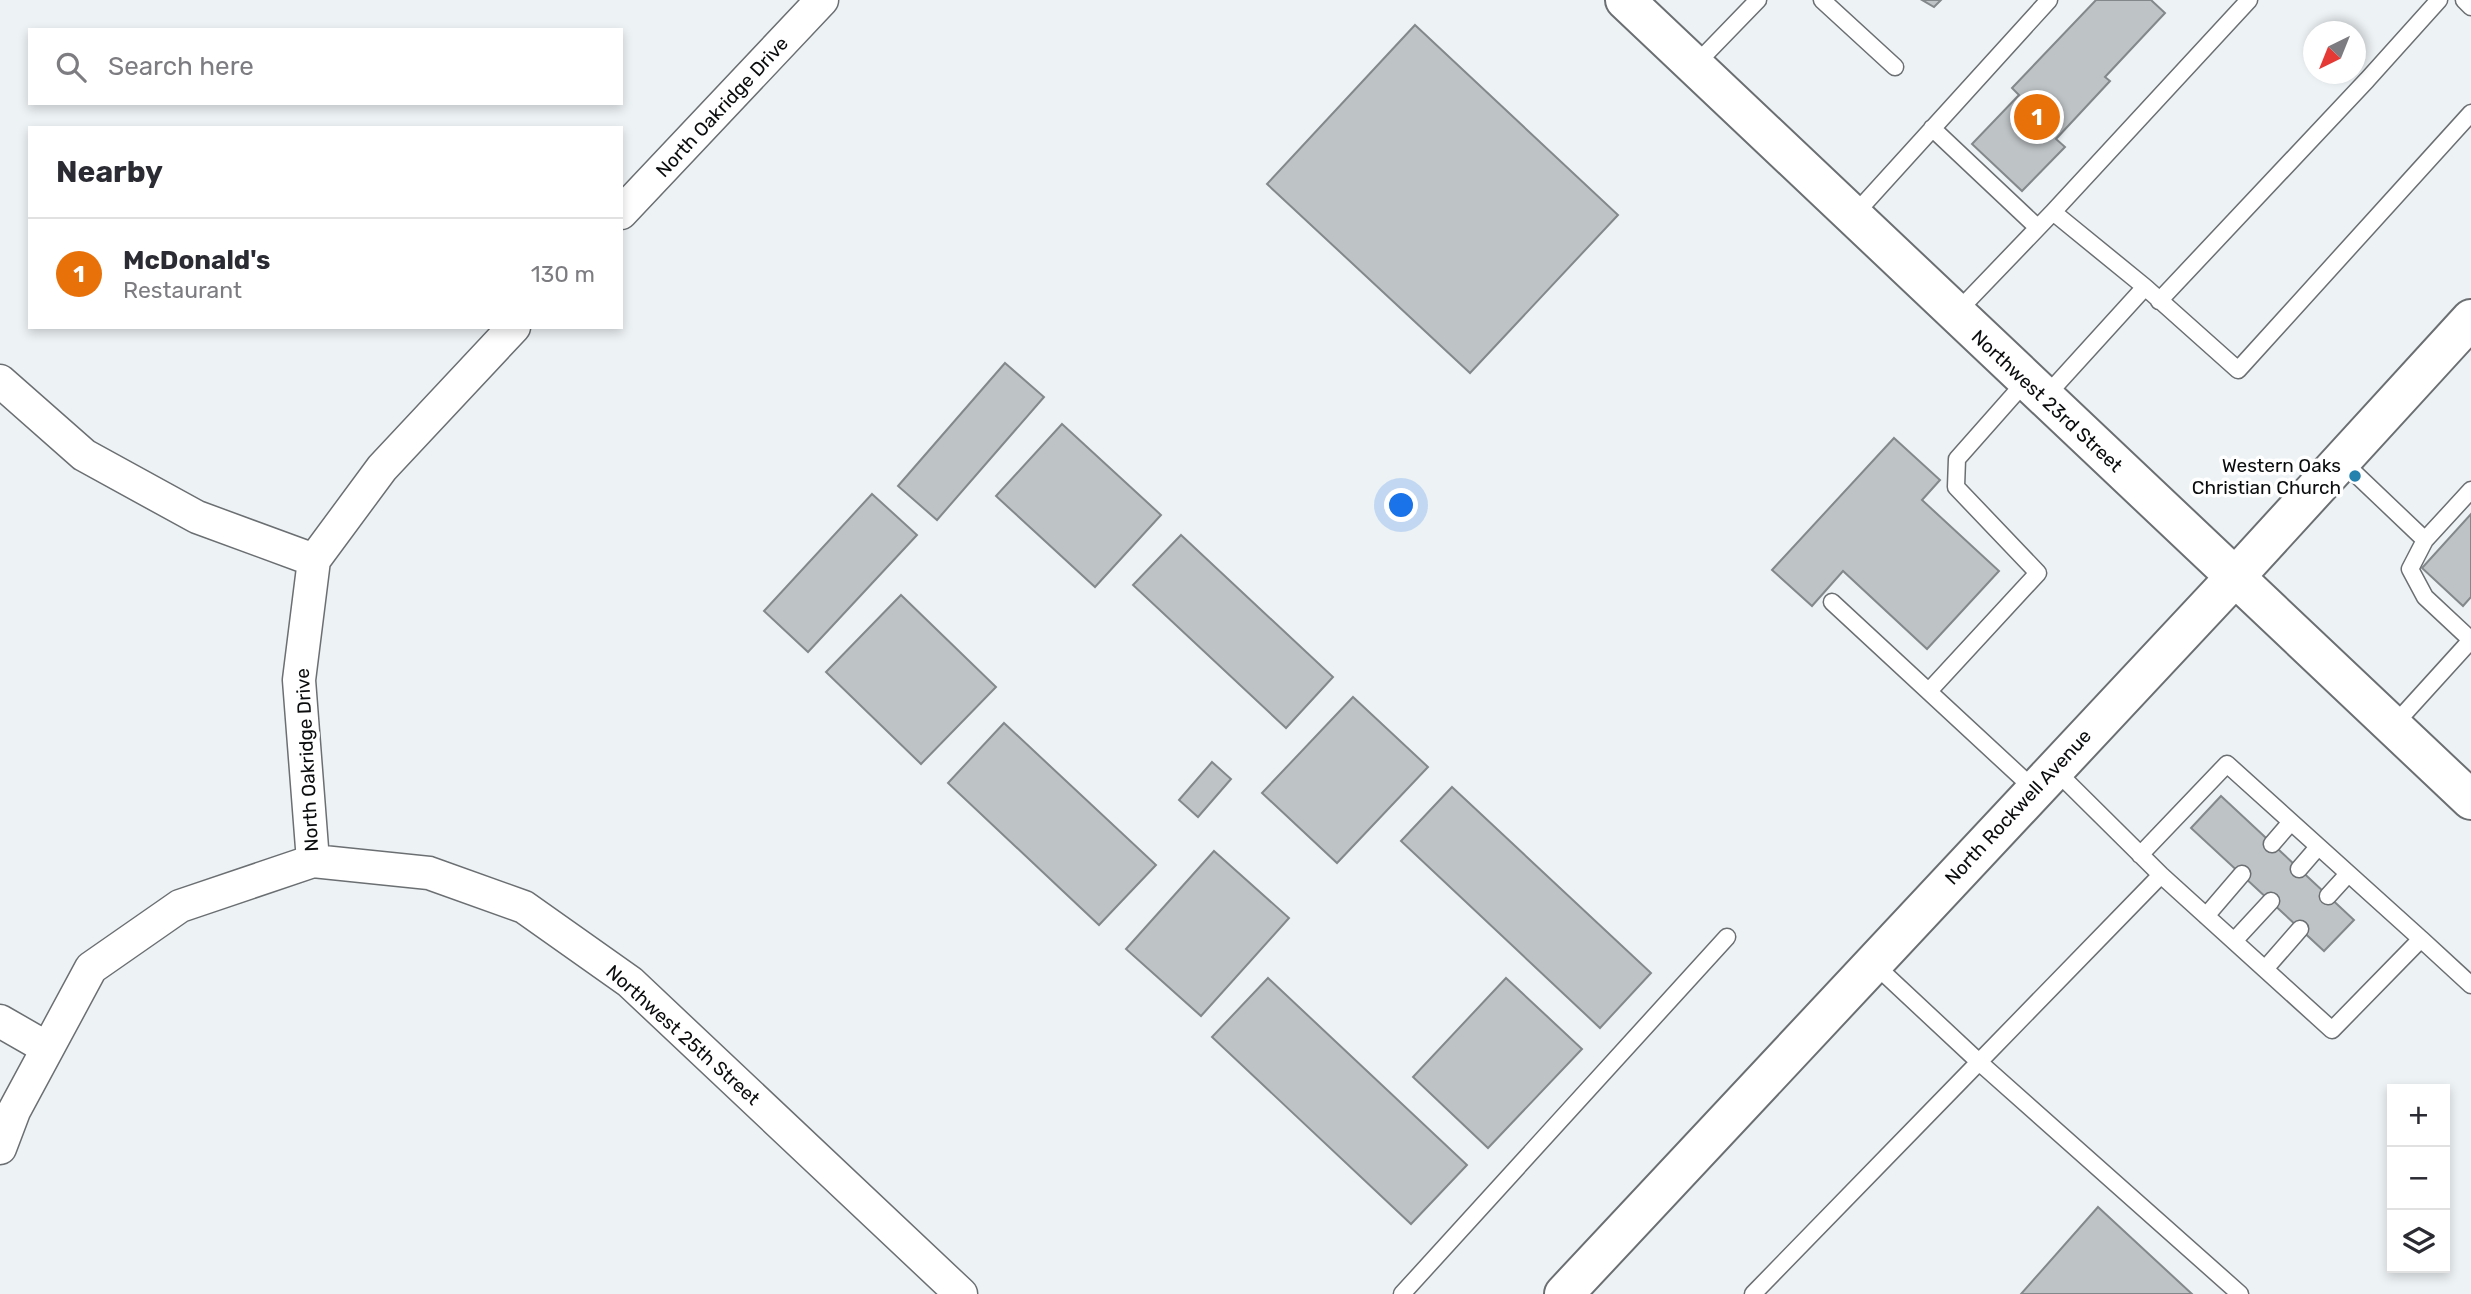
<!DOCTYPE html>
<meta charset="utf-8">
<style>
:root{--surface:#fff;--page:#f7f7f7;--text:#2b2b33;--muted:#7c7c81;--line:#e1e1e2;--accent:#7c3aed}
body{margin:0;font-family:Rubik,sans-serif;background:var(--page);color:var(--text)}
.controls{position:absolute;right:21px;bottom:21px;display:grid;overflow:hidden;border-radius:0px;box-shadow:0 4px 10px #0003}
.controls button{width:63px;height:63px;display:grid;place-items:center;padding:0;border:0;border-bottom:2px solid var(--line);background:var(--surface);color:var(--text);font:35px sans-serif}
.compass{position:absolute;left:2303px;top:21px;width:63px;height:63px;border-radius:50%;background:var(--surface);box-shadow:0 4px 10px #0003;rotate:223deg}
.you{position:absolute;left:1402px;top:506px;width:24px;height:24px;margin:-18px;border:5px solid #fff;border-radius:50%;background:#1a73e8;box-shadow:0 0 0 10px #1a73e833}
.badge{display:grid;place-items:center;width:46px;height:46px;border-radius:50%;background:var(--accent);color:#fff;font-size:23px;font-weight:700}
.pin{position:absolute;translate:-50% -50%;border:4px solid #fff;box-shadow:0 2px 7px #0006}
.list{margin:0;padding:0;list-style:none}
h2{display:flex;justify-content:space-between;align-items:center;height:91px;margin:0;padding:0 28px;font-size:30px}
h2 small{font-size:23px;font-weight:400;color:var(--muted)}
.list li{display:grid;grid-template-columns:46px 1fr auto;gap:21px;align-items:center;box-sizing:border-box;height:112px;padding:0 28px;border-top:2px solid var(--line)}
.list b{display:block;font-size:26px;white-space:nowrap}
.list p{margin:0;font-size:23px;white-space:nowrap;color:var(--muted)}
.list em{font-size:23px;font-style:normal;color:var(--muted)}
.icon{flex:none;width:38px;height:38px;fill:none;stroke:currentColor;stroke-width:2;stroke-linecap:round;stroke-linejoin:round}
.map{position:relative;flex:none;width:2471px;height:1294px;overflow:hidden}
.search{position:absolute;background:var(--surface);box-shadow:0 4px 10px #0003;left:28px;top:28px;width:595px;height:77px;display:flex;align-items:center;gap:18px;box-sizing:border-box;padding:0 24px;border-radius:0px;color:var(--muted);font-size:26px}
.panel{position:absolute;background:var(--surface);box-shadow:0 4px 10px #0003;left:28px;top:126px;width:595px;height:203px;border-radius:0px}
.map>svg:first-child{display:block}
.building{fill:#bec3c6;stroke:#83888b;stroke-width:2}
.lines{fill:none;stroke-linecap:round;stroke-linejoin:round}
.service-casing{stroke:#6b6f72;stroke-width:19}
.minor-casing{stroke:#6b6f72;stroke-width:35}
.secondary-casing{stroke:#6b6f72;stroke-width:42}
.service{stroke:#fff;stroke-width:16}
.minor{stroke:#fff;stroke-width:32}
.secondary{stroke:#fff;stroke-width:38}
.poi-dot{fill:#2581ae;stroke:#fff;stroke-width:2.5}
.labels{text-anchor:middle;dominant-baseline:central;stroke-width:7;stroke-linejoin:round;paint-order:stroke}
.street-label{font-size:19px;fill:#0b0c0d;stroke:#fff}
.poi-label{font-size:19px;fill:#0b0c0d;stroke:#fff;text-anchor:end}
</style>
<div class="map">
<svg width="2471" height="1294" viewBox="0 0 2471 1294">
<rect width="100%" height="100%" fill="#edf2f5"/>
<path class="building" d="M1922,0H1941L1934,7Z
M2096,0H2151L2165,13L2105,77L2110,81L2056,139L2065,147L2022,191L1972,144L2019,95L2012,88Z
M1415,25L1618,215L1470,373L1267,184Z
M1005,363L1044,397L937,520L898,486Z
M1062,424L1161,515L1095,587L996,496Z
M1894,438L1940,480L1922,500L1999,571L1927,649L1843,571L1812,606L1772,570Z
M872,494L917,535L808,652L764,611Z
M2471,514V597L2463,606L2422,568Z
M1181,535L1333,677L1286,728L1133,585Z
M901,595L996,687L921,764L826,672Z
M1353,697L1428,767L1337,863L1262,793Z
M1004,723L1156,865L1099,925L948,783Z
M1212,762L1231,779L1198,817L1179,800Z
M1452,787L1651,973L1600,1028L1401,841Z
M2221,796L2354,920L2324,951L2191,828Z
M1214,851L1289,918L1201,1016L1126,949Z
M1268,978L1467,1165L1411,1224L1212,1037Z
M1506,978L1582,1049L1488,1148L1413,1077Z
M2098,1207L2192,1294H2021Z"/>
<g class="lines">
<defs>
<path id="service" d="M1822,0L1895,67
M2464,0L2471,7
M1694,66L1758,0
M1932,128L2037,227
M1853,216L2049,0
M2145,287L2238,370L2471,113
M2159,301L2367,80L2439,0
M1955,314L2053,212L2249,0
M2045,397L2145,287L2053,212
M2342,461L2425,540L2471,490
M2425,540L2410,569L2425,597L2471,640
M1832,602L2035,790
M1929,691L2038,573L1956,487L1957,459L2026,381
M2393,726L2471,640
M2054,769L2161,875L2332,1030L2421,939L2471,985
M2272,844L2291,822
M2140,855L2227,764L2421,939
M2299,869L2318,847
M2161,875L1979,1062L2240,1294
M2328,896L2348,874
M2206,916L2242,874
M2234,941L2271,901
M2265,969L2300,929
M1402,1294L1727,937
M1753,1294L1979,1062L1873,963"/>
<path id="minor" d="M621,213L822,0
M0,381L84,455L197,517L314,560
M313,861L299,680L314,560L382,468L514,327
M0,1021L47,1048
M0,1148L14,1111L91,968L180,906L313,861L429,873L524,907L630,982L961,1294"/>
<path id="secondary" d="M1625,0L2471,800
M1564,1294L2235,577L2471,319"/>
</defs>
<use href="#service" class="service-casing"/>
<use href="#minor" class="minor-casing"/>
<use href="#secondary" class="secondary-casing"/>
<use href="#service" class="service"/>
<use href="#minor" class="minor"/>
<use href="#secondary" class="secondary"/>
</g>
<circle class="poi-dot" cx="2355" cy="476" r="7"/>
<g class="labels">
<g class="street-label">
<text transform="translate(722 107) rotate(-47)">North Oakridge Drive</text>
<text transform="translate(2047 401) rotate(43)">Northwest 23rd Street</text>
<text transform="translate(307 760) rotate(-93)">North Oakridge Drive</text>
<text transform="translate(2018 807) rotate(-47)">North Rockwell Avenue</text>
<text transform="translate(683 1035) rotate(42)">Northwest 25th Street</text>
</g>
<g class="poi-label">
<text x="2341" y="465">Western Oaks<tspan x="2341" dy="22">Christian Church</tspan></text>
</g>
</g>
</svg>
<div class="controls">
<button>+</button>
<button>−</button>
<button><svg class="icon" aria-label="layers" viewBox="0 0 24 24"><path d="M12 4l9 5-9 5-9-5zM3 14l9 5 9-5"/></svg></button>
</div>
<svg class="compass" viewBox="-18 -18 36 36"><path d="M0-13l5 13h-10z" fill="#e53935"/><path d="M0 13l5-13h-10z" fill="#7c7c81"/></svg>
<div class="you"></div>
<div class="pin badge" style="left:2037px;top:117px;background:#e8710a">1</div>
<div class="search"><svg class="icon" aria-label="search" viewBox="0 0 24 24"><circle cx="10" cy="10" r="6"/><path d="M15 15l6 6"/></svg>Search here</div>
<section class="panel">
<h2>Nearby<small></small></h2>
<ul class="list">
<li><span class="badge" style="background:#e8710a">1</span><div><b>McDonald's</b><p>Restaurant</p></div><em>130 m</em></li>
</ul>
</section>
</div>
